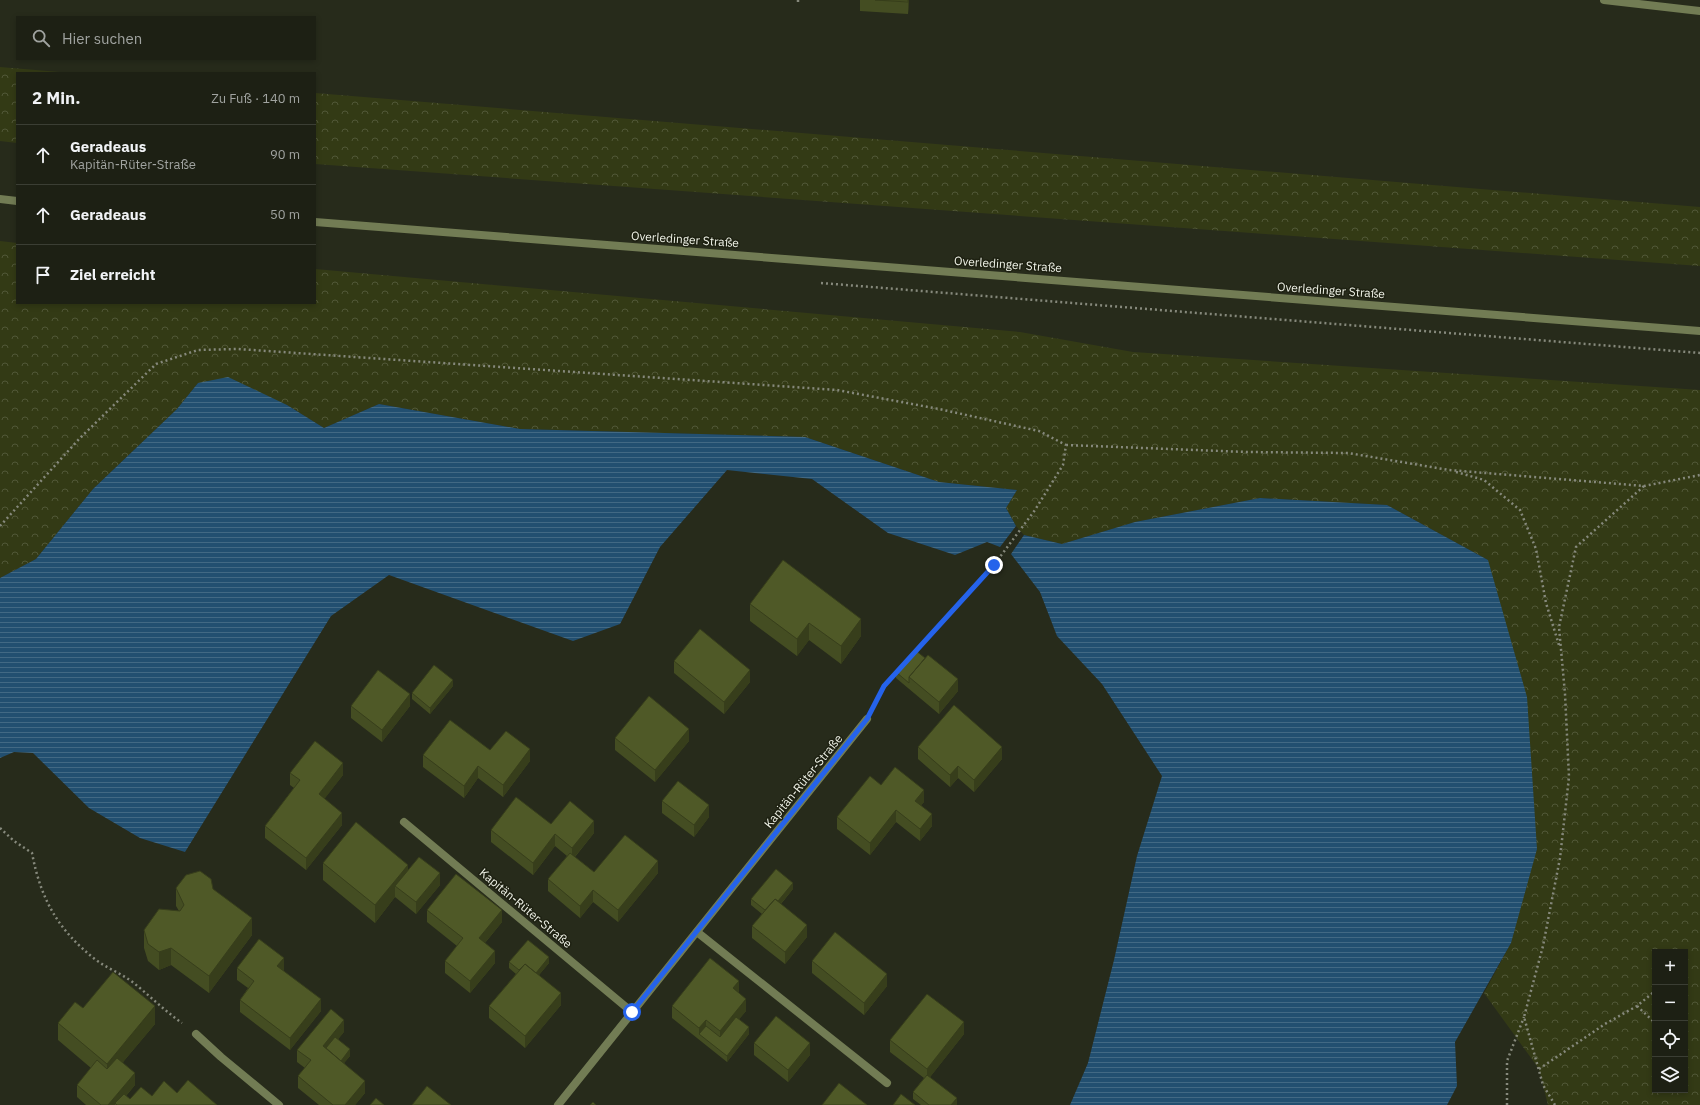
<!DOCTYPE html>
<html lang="de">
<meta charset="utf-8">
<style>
:root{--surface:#1d2014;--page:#2a2d22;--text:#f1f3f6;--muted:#a0a3a0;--line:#3b3e34}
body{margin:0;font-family:"IBM Plex Sans",sans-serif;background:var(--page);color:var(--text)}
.controls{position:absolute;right:12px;bottom:12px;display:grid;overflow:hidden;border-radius:0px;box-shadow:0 2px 6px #0003}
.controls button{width:36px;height:36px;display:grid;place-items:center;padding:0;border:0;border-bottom:1px solid var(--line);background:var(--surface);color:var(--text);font:20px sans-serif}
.stop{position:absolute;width:12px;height:12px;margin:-9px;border:3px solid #2563eb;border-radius:50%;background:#fff}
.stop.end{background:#2563eb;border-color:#fff;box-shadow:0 1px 4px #0008}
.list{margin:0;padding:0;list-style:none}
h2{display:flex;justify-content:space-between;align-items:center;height:52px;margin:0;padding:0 16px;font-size:17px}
h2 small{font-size:13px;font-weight:400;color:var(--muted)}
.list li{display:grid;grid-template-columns:26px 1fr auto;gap:12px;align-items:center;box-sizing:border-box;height:60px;padding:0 16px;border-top:1px solid var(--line)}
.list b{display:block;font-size:15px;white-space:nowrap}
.list p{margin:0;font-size:13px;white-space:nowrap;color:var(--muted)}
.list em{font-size:13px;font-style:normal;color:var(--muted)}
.icon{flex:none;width:22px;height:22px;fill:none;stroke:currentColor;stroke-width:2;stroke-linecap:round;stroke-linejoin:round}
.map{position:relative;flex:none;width:1700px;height:1105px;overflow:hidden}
.search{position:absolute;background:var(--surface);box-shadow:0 2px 6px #0003;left:16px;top:16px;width:300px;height:44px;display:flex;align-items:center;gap:10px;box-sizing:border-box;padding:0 14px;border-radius:0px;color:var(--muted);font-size:15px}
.panel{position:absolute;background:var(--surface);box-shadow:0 2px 6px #0003;left:16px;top:72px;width:300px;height:232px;border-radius:0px}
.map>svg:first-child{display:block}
.forest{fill:url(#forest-crowns);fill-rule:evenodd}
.water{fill:url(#water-rules)}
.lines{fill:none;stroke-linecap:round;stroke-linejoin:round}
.path{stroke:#86897c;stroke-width:2.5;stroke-dasharray:2 3;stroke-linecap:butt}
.service{stroke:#727c54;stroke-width:8}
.minor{stroke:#727c54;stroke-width:8}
.tertiary{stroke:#727c54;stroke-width:8}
.wall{fill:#444d22}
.shaded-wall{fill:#373e1b}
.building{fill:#4f5927;stroke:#373e1b}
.route{stroke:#2563eb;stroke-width:5}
.labels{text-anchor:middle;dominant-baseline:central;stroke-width:3;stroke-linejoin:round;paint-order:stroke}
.street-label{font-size:12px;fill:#f0f3e8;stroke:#1e2112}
</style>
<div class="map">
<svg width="1700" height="1105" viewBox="0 0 1700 1105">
<defs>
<pattern id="forest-crowns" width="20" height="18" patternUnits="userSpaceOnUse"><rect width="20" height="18" fill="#333a15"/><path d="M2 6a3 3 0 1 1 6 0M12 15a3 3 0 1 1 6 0" fill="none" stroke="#515737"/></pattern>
<pattern id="water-rules" width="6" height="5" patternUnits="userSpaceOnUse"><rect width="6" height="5" fill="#224f70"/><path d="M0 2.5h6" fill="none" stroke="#426984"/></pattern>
</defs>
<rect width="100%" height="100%" fill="#272b1b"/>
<path class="forest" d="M0,67L71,73H17V143L0,141Z
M315,93L1700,207V266L315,164Z
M0,241L17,243V303H315V269L1020,332L1133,352L1700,390V1105H1548L1539,1069L1484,993L1511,943L1488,560L1387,505L1260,498L1135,522L1062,544L1024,535L1016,526L1006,508L1017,490L939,482L805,437L520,429L379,404L324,428L287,405L198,383L177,409L93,489L36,559L0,578ZM1655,952H1685V1090H1655Z"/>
<path class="water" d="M228,377L287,405L324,428L379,404L520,429L805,437L939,482L1017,490L1006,508L1016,526L1000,547L987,542L955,555L888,533L812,479L727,470L660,547L620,624L573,641L389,575L331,616L185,852L140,838L89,808L33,753L14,752L0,758V578L36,559L93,489L177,409L198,383Z
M1260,498L1387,505L1488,560L1527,697L1537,849L1511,943L1455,1042L1457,1086L1447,1105H1070L1088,1063L1114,960L1137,856L1162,776L1102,684L1057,636L1040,592L1011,554L1024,535L1062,544L1135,522Z"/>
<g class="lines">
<path class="path" d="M798,2V0
M821,283L1700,353
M1066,445L1247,452L1348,453L1449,470L1644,486L1700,475
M1456,472L1484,480L1520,510L1536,549L1546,603L1559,645
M0,526L80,438L156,364L198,350L238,349L837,390L939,409L1039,431L1066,445L1063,465L1035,510L994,565L914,653
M875,704L884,686L897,672
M0,828L14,841L32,853C41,900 58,930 96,960C108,969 123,974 135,984C151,997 165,1011 182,1023
M1637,1006L1653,1021L1655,1026
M1539,1069L1605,1024L1637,1006L1655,991
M1507,1105V1061L1524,1017
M1555,1105L1543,1085L1524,1017L1543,946L1560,858L1569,777L1565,694L1559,627L1576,547L1644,486"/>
<path class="service" d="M1604,0L1700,11
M404,822L632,1012
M697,932L887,1083
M196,1034L221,1057L279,1105"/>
<path class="minor" d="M558,1105L867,719"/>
<path class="tertiary" d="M0,199L17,201
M315,222L1700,331"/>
</g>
<path class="wall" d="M860,0H909L908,14L860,11Z
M750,604L861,636L841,664L809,640L797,656L750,621Z
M674,661L750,682L724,714L674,673Z
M896,672L958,691L939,714L896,678Z
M453,686L430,714L412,699V693Z
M351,706H410L382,742L351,718Z
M615,738L689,741L655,782L615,750Z
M918,747L1002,759L974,792L958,778L950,787L918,759Z
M490,750L530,761L503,797L478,778L464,798L423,767V755Z
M290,773L343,775L324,799L342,825L306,870L265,838V826L294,788L290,785Z
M881,785L924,802L921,805L932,826L920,841L896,822L870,855L837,829V817Z
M662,801L709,817L694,837L662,813Z
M551,824L594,833L575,857L594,872L658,873L618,922L593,902L580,918L548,891V879L567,856L555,846L533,875L491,842V830Z
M323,863L408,870L440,885L416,914L395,897L375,923L323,880Z
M176,888L213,889L252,935L209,993L171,965L159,970L148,961L144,948V930L179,911L176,906Z
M793,889L781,904L807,937L785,964L752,938V926L762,914L751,905V899Z
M427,910L502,922L485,943L495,963L470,993L445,973V961L457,946L427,922Z
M812,961L887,986L864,1015L812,973Z
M509,962L549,963L539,975L561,1005L525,1048L489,1018V1006L516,974L509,968Z
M237,968L284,970H283L321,1011L290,1050L240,1012V1000L248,988L237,980Z
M739,993L746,1011L739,1019L749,1034L727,1062L672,1018V1006Z
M83,1008L155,1024L123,1062L135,1085L126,1096L130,1099L177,1093L217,1105H86L77,1097V1085L91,1068L58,1040V1023Z
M344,1032L338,1039L350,1056L344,1063L365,1093L355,1105H319L298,1088V1076L305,1068L297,1062V1050Z
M964,1034L930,1077L957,1104L956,1105H921L913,1099V1092L924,1078L890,1052V1040Z
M754,1043L810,1055L788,1082L754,1055Z"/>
<path class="shaded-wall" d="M908,0H909L908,14Z
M861,619V636L841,664V646Z
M809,623V640L797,656V639Z
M750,670V682L724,714V702Z
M958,679V691L939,714V702Z
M453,680V686L430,714V708Z
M410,694V706L382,742V730Z
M689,729V741L655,782V770Z
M1002,747V759L974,792V780Z
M530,749V761L503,797V785Z
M343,763V775L319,806V794Z
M478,766V778L464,798V786Z
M958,766V778L950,787V775Z
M924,790V802L915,813V801Z
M709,805V817L694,837V825Z
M896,810V822L870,855V843Z
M342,813V825L306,870V858Z
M932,814V826L920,841V829Z
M594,821V833L572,860V848Z
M555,834V846L533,875V863Z
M658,861V873L618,922V910Z
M408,865V882L395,886V897L375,923V905Z
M440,873V885L416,914V902Z
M793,883V889L768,919V913Z
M593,890V902L580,918V906Z
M502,910V922L479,950V938Z
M252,918V935L209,993V976Z
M807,925V937L785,964V952Z
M171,948V965L159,970V952Z
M495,951V963L470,993V981Z
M549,957V963L533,982V976Z
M284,958V970L277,978V966Z
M887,974V986L864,1015V1003Z
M739,981V993L733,988Z
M561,993V1005L525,1048V1036Z
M321,999V1011L290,1050V1038Z
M746,999V1011L720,1043V1031Z
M155,1006V1024L107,1081V1064Z
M344,1020V1032L326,1054L323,1046Z
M706,1020V1032L699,1034V1028Z
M964,1022V1034L927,1081V1069Z
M749,1027V1034L727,1062V1056Z
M810,1043V1055L788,1082V1070Z
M350,1049V1056L338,1070V1064Z
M135,1073V1085L118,1105L115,1103V1105H108Z
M365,1081V1093L355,1105H345Z
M957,1098V1104L956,1105H951Z"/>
<path class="building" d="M875,0H908V2Z
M783,560L861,619L841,646L809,623L797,639L750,604Z
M700,629L750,670L724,702L674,661Z
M915,650L925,658L909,677V683L896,672Z
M928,655L958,679L939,702L909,677Z
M434,665L453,680L430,708L412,693Z
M378,670L410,694L382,730L351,706Z
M649,696L689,729L655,770L615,738Z
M954,705L1002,747L974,780L958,766L950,775L918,747Z
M450,720L490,750L506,731L530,749L503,785L478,766L464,786L423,755Z
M315,741L343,763L319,794L342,813L306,858L265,826L300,780L290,773Z
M895,767L924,790L915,801L932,814L920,829L896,810L870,843L837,817L870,776L881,785Z
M678,781L709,805L694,825L662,801Z
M516,797L551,824L570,801L594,821L572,848L555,834L533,863L491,830Z
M356,822L408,865L375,905L323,863Z
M625,835L658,861L618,910L593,890L580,906L548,879L570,853L594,872Z
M419,857L440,873L416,902L395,886Z
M776,869L793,883L778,901L775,899L765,910L751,899Z
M200,871L211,879L213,889L252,918L209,976L171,948L159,952L148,944L144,930L159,909L180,911L184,905L176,888L186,875Z
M456,874L502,910L479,938L495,951L470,981L445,961L463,938L427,910Z
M775,899L807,925L785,952L752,926Z
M835,932L887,974L864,1003L812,961Z
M259,939L284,958L277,966L321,999L290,1038L240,1000L254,981L237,968Z
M528,940L549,957L536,973L525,964L519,970L509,962Z
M710,958L739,981L733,988L746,999L720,1031L706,1020L699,1028L672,1006Z
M525,964L561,993L525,1036L489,1006Z
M113,972L155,1006L107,1064L58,1023L75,1002L83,1008Z
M927,994L964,1022L927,1069L890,1040Z
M331,1009L344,1020L323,1046L365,1081L345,1105H333L298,1076L311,1060L297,1050Z
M776,1016L810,1043L788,1070L754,1043Z
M736,1017L749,1027L727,1056L699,1034L706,1026L720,1037Z
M335,1037L350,1049L341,1061L326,1048Z
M117,1058L135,1073L108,1105H101L77,1085L97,1060L107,1069Z
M927,1075L957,1098L951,1105H929L913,1092Z
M188,1080L217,1105H117L115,1103L124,1094L130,1099L141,1087L152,1096L164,1081L177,1093Z
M839,1083L867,1105H822Z
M427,1086L451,1105H412Z
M901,1094L915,1105H893Z
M376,1098L384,1105H370Z
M593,1102L596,1105H590Z"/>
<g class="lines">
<path class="route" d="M632,1012L867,719L884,686L994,565"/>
</g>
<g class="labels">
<g class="street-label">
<text transform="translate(685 239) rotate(4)">Overledinger Straße</text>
<text transform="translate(1008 264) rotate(4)">Overledinger Straße</text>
<text transform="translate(1331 290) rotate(4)">Overledinger Straße</text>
<text transform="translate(803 781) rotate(-51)">Kapitän-Rüter-Straße</text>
<text transform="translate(526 908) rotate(40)">Kapitän-Rüter-Straße</text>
</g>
</g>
</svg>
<div class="controls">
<button>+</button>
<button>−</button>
<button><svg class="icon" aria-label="locate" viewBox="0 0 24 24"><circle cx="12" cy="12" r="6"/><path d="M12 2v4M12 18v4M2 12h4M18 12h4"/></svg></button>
<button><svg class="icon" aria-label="layers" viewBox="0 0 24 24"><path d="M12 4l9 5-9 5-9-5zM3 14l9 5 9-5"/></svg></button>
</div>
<div class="stop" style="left:632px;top:1012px"></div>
<div class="stop end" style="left:994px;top:565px"></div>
<div class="search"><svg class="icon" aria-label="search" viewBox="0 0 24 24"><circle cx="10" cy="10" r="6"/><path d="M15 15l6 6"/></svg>Hier suchen</div>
<section class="panel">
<h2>2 Min.<small>Zu Fuß · 140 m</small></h2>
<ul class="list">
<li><svg class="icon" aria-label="ahead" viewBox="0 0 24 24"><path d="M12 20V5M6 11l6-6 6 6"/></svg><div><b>Geradeaus</b><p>Kapitän-Rüter-Straße</p></div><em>90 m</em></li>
<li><svg class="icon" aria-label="ahead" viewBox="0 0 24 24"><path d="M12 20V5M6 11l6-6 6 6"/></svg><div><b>Geradeaus</b></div><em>50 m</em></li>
<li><svg class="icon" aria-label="arrive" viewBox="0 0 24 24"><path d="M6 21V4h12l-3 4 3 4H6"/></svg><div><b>Ziel erreicht</b></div></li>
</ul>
</section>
</div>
